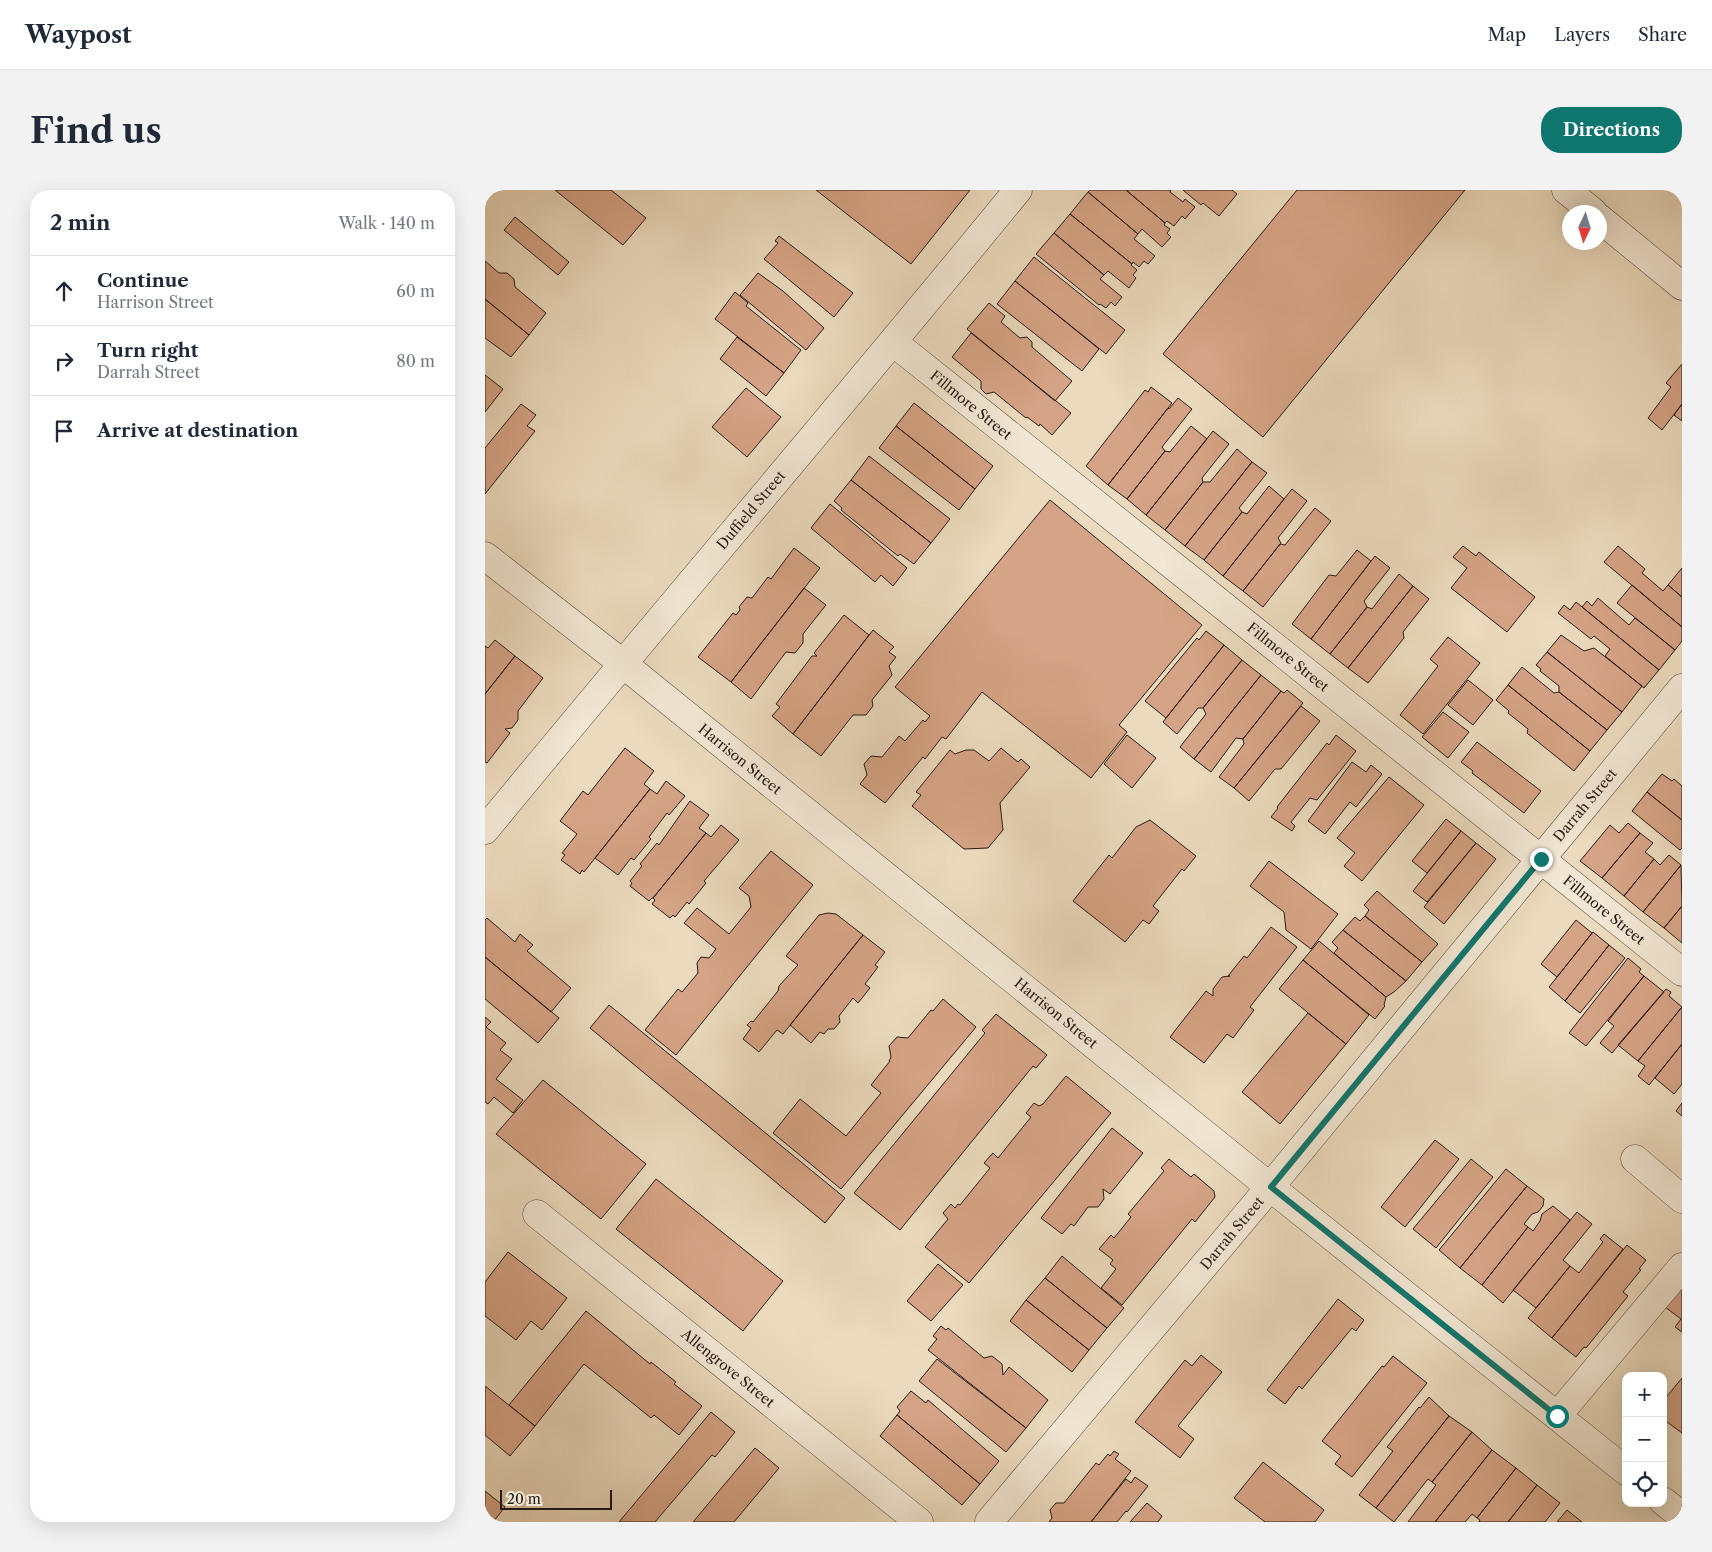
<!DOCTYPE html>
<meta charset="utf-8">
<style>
:root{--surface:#fff;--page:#f2f2f3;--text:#1f2937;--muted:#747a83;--line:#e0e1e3;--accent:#0f766e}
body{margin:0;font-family:"Libre Caslon Text",serif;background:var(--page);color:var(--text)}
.controls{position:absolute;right:15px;bottom:15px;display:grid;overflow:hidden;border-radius:10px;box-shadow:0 5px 20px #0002}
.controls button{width:45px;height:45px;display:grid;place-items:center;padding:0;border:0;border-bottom:1px solid var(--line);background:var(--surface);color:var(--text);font:25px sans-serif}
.compass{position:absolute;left:1077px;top:15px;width:45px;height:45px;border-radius:50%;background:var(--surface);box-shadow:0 5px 20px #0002;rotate:184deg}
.scale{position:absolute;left:15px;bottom:12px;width:112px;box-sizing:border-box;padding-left:5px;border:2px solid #281a15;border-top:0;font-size:14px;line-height:18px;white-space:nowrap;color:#281a15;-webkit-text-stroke:4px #f2e7d4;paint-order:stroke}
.stop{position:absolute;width:15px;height:15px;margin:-11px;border:4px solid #0f766e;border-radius:50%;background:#fff}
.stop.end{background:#0f766e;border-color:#fff;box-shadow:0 1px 5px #0008}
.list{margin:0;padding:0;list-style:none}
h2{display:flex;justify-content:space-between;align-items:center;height:65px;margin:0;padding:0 20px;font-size:21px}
h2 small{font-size:16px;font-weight:400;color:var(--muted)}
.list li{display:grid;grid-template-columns:32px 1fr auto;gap:15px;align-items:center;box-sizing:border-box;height:70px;padding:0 20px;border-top:1px solid var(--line)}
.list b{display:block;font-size:19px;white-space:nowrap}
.list p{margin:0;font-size:16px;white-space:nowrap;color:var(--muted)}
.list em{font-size:16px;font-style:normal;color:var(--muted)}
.icon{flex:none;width:28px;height:28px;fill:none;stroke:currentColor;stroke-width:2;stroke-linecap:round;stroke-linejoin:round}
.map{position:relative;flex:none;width:1197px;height:1332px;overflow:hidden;border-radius:20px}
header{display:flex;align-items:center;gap:30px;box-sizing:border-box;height:70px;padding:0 25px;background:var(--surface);border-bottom:1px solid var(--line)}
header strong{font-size:24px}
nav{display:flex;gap:28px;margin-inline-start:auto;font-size:18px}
.intro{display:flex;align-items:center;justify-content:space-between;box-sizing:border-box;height:120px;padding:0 30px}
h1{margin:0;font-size:35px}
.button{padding:12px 22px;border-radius:20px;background:var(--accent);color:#fff;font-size:18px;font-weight:700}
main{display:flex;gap:30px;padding:0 30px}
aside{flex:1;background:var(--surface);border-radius:20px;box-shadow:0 5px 20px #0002}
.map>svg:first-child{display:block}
.building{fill:#d5a385;stroke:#281a15}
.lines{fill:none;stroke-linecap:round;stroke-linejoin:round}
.minor-casing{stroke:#594a3f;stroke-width:29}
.minor{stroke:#f2e7d4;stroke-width:28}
.route{stroke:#0f766e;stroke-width:6}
.labels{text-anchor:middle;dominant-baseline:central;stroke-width:4.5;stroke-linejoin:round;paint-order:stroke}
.street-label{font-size:14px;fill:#281a15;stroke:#f2e7d4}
</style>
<header>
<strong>Waypost</strong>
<nav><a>Map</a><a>Layers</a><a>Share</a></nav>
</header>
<div class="intro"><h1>Find us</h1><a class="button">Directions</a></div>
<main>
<aside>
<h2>2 min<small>Walk · 140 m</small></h2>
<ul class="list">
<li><svg class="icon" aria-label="ahead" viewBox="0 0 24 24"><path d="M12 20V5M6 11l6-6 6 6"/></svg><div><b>Continue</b><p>Harrison Street</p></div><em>60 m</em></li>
<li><svg class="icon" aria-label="right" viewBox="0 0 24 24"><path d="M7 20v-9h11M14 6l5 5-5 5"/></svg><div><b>Turn right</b><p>Darrah Street</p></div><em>80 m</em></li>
<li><svg class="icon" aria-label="arrive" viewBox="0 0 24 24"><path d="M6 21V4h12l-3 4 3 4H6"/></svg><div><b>Arrive at destination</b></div></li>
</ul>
</aside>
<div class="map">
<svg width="1197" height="1332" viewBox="0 0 1197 1332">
<rect width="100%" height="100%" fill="#ebdabd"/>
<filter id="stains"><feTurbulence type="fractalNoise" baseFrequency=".004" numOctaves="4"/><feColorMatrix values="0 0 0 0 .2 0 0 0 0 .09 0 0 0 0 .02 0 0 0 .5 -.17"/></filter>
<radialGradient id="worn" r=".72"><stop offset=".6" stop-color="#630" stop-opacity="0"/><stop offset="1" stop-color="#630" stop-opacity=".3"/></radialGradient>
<path class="building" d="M70,0H126L161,28L138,55Z
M331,0H485L426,74Z
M605,0H641L680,33L679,35L685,39L682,43L686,47L677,57L657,39L653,44L603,2Z
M641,0H686L685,2L698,12L700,9L710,17L700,29L697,26L689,36L682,31L680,33Z
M698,0H747L752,4L734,26L718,13L716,15Z
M812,0H980L778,247L678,164Z
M603,2L653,44L649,49L670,66L663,74L659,71L654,77L648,72L647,74L585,24Z
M585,24L647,74L646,75L652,80L648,85L651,88L644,98L623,81L619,85L569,43Z
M30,27L84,72L73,85L19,40Z
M569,43L619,85L615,89L637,107L630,116L626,112L621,118L615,114L614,115L551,64Z
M294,46L368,103L349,127L279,69L293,53L290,51Z
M549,67L640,140L621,164L530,91Z
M0,71L14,83H22L29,89L30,97L61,123L44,145L0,109Z
M273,83L298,101L339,138L321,160L255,105Z
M530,91L614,159L597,181L512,114Z
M250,102L263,113L261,116L316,160L299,183L230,129Z
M0,109L44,145L26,167L0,148Z
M504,113L520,126L516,132L535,148L542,147L547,152V157L587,191L570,211L482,139Z
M486,143L586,223L567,245L555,234L554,236L542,227L541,228L509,202L501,204L496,199V191L467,167Z
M252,147L299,183L281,206L235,169Z
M1197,174V214L1177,240L1163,228L1186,197L1181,193Z
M0,185L18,199L0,222Z
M666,197L687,213L623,295L601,276L660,200L663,202Z
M261,198L296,227L262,267L227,237Z
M693,208L707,219L677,257L680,261L642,309L623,295L683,218L684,219Z
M429,213L508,276L490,299L411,236Z
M36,214L51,225L42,236L50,241L0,304V258Z
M1197,214V231L1189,225Z
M411,236L490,299L474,320L394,258Z
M706,236L722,249L661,325L642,309L680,261L685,262Z
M728,241L744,254L717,288L718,292L680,340L661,325Z
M752,259L767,272L700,356L680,340L718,292H725Z
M384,266L465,329L446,353L366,290Z
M767,272L782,283L754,318L757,322L719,370L700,356Z
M366,290L446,353L429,374L415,364L413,366L356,320L357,318L349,311Z
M784,296L799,309L738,386L719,370L757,322L762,324Z
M807,299L822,311L793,348L796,353L758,401L738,386Z
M565,310L717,435L634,535L642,542L606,588L497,502L461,549L457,547L440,569L438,567L400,613L375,594L382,585L379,574L386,566L397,567L414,546L420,551L438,530L440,532L445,526L410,497Z
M345,314L422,378L408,396L396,385L390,392L326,338Z
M830,318L846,331L778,417L758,401L795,354L800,355Z
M978,356L991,366L994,362L1050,407L1022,442L966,398L982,378L968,367Z
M1133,356L1160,379L1157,383L1178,401L1183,395L1197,407V437L1119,372Z
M309,358L335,378L246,492L213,467L248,423L251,425L255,420L254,417L262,407L267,408L283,387L286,389Z
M872,360L886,371L826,449L807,434L844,385L851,386Z
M890,366L905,378L879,411L882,417L845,464L826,449Z
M1197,378V407L1183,395Z
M914,384L928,396L863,478L845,464L882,417L887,419Z
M1147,395L1197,437V451L1190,460L1132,413Z
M928,396L944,409L918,442L919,448L883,493L863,478Z
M319,398L341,415L318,444V453L310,463L301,462L266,509L246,492Z
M1113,408L1144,435L1150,428L1190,460L1174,480L1097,417L1102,411L1107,416Z
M1091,412L1174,480L1159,498L1120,466L1125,459L1109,446L1106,449L1073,423L1079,415L1085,420Z
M359,425L384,445L308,544L287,526L295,517L291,514L327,466H332L329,463Z
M388,440L409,457L404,462L411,467L404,476L407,485L387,510L388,516L381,525H368L336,566L308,544Z
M721,441L739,455L681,528L660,511L712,448L714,450Z
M1076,445L1099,461L1109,458L1157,496L1137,522L1062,462Z
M963,447L995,473L938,544L915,525L953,476L945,469Z
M10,450L30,466L0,504V456L3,458Z
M739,455L757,470L718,518H713L692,544L678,532Z
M1062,462L1137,522L1122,540L1074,502V496L1055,481L1056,479L1051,475Z
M30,466L58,488L33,521V530L27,538L20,539L25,543L2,573L0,572V504Z
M757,470L776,485L709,569L695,557L721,524L718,518Z
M1037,477L1069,503L1074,502L1122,540L1105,561L1023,495Z
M776,485L796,501L758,549L751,548L726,582L709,569Z
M983,490L1008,510L988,535L963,515Z
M1023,495L1105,561L1089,581L1042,543L1043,539L1023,523L1024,521L1011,510Z
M802,500L818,513L749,598L734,587L759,554L758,549L796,501L799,503Z
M816,516L835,531L796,579H790L764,611L749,598Z
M958,522L984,542L963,568L937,547Z
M642,545L671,568L647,598L619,574Z
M851,545L871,561L832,610L825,608L806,632L810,636L807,641L786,627L793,618L792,617L842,553L844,555Z
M992,552L1056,601L1039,623L987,583L988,581L976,572Z
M140,558L169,581L159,594L165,599L99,682L97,680L95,684L76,670L80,665L77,663L92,644L75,631L98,601L103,605Z
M516,558L533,572L536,569L545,577L515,613L518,640L503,658L479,659L427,616L436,605L431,602L465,560L470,564L481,560H489L504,571Z
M867,572L881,582L886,575L897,584L871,617L865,612L840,644L823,631Z
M1177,584L1187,591L1189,589L1197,596V630L1162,602Z
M904,587L939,615L877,691L859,676L870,663L852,648Z
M181,591L200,606L184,625L182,623L164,647L166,649L149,670L146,668L133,685L110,668L165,599L172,604Z
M1162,602L1197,630V658L1195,660L1147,621Z
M205,611L224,625L214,638L221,643L168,708H167L164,711L145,696L147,693L145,691L157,676L155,674L172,653L174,655Z
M961,629L976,641L942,683L927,671Z
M665,630L711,666L699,681L697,679L668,716L674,721L664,734L658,730L640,752L588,711L624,665L627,668L651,637Z
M1143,633L1155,643L1117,688L1095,671L1125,635L1134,643Z
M236,635L254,650L219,691L221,693L204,714L202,712L190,727L188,725L185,728L167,714L170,710L168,708L221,643L226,647Z
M976,641L991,653L942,712L928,701Z
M1155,643L1168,653L1160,662L1169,669L1139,706L1117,688Z
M991,653L1011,669L959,734L939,717Z
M286,661L328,695L191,865L160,840L193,799L197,802L213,783L212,773L216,767L224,768L231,759L199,733L212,718L244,744L266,717L264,706L254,698Z
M1184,665L1196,675L1158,722L1139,706L1169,669L1175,675Z
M784,671L853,724L826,759L801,740L799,722L765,696Z
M1196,675L1197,716L1179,738L1158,722Z
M892,701L953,754L937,772L880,726L884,720L879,715Z
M1197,716V753L1179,738Z
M343,723L351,724L378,745L298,844L292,840L274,862L258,849L266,838L262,835L266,831L268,832L293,801L294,796L313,775L301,766L334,725Z
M880,726L937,772L921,791L858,740L870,727L875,731Z
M2,728L30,752L35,744L48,755L42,761L86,798L66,822L0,767V730Z
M1091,730L1107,743L1072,787L1056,774Z
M786,737L812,757L765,817L769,820L748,848L742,844L719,873L685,847L721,801L728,806V799L737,787L745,786H743L759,766L762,768Z
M858,740L921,791L909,802L901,807L849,763L853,758L847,752Z
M1108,742L1124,755L1080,811L1064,797Z
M378,745L400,762L390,775L393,777L380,794L385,798L373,813L368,808L354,826L355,832L349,839H343L339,844L335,842L326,853L305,835Z
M834,751L901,807L899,815L900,816L890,829L818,770Z
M1124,755L1140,768L1095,823L1080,811Z
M0,767L74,828L53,853L0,809Z
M1143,768L1156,779L1154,782L1159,786L1101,856L1084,843Z
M818,770L884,825L861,854L794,799Z
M1159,786L1179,802L1127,863L1115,853L1129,836L1123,831Z
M1181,799L1186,802L1184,806L1197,817L1153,871L1133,855Z
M458,809L491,837L356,999L288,943L315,909L361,946L396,903L386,895L405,871H404L406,867L404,856L412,847L423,848L446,820L448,821Z
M124,815L360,1008L340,1033L105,838Z
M1197,817V854L1164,895L1153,886L1160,876L1153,871Z
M823,823L861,854L795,934L757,902Z
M511,824L562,865L551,878L548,876L415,1040L369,1003L500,843L497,840Z
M0,827L6,832L1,837L21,853L15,860L27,869L11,889L38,910L28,923L9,907L3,914L0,912Z
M1197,854V894L1189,904L1170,888Z
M581,886L626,923L484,1093L440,1057L463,1029L458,1023L466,1014L470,1018L473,1014L475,1015L505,978L499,973L508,963L513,968L546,927L541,923L549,913L554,916L558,914Z
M58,890L161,974L116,1029L11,944Z
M1197,913V926L1191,921Z
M627,938L658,963L625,1004L618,999L619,1009L613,1017H603L589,1036L586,1034L577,1044L556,1028Z
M950,950L974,969L920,1037L896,1017Z
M684,969L706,987L709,984L729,1001L730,1007L710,1032L707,1029L637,1115L616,1098L631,1079L625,1074L628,1070L614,1059L626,1045L629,1048L646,1027L643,1024L679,981L676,978Z
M986,969L1008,987L951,1058L928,1039Z
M1021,979L1042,996L975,1078L954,1060Z
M171,989L298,1091L258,1141L131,1039Z
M1042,996L1059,1009L1058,1016L1053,1022L1047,1024L1039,1034L1043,1037L997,1095L975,1078Z
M1068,1016L1085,1030L1018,1113L997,1095L1043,1037L1048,1041L1055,1031L1057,1024Z
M1092,1022L1107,1034L1078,1070L1085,1076L1051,1118L1028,1100Z
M1119,1044L1138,1059L1067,1148L1043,1128L1085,1076L1094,1083L1118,1052L1115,1049Z
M1142,1055L1161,1070L1154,1079L1156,1080L1138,1102L1143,1106L1101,1158L1099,1157L1091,1167L1067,1148Z
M23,1062L82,1108L57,1140L46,1131L31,1150L0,1126V1092Z
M577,1066L639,1118L622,1138L560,1088Z
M453,1074L478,1095L446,1131L422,1111Z
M560,1088L622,1138L604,1160L541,1110Z
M1197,1096V1142L1190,1137L1196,1129L1180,1117Z
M853,1109L879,1130L871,1141L867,1138L817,1199L814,1196L800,1214L782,1200Z
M541,1110L604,1160L587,1182L525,1131Z
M101,1121L165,1174L166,1172L191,1192L189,1194L217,1216L194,1245L169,1225L166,1228L99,1174L50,1236L24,1215Z
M456,1136L461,1140L463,1138L499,1168L507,1166L517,1174L518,1185L524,1177L563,1210L541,1238L443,1160L452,1149L448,1146Z
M716,1165L737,1182L693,1236L709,1249L695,1268L650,1232L700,1170L707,1176Z
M908,1166L942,1193L867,1287L850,1274L856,1266L837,1251L897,1176L899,1177Z
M452,1169L541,1238L521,1262L434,1191Z
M1197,1188V1243L1178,1229V1211Z
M0,1196L50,1236L25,1266L0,1245Z
M426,1201L441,1213L443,1210L514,1271L495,1294L412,1225L415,1221L412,1217Z
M944,1207L964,1226L891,1318L874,1305L908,1261L902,1257L934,1217L935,1218Z
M226,1222L250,1242L230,1267L227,1265L170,1332H134Z
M412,1225L495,1294L477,1315L395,1246Z
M964,1226L987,1242L947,1292L943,1289L909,1332L891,1318Z
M987,1242L1007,1260L950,1332H923L951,1295L947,1292Z
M270,1258L294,1278L249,1332H208Z
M1007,1260L1031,1278L992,1328L987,1324L980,1332H950Z
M629,1261L634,1264L630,1269L646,1281L606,1332H564L567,1328L565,1320L571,1313H579L611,1273L614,1275L623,1264L625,1266Z
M778,1272L839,1320L830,1332H780L749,1308Z
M1031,1278L1052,1295L1023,1332H994L995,1330L992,1328Z
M650,1287L663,1296L642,1322L641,1321L632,1332H606L641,1289L646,1293Z
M1052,1295L1075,1313L1060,1332H1023Z
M0,1301L20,1317L8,1332H0Z
M662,1313L677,1326L673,1332H645Z
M1082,1320L1097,1332H1072Z"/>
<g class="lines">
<defs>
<path id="minor" d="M1081,0L1108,22
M1114,28L1197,96
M408,152L1197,782
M0,366L137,473L785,997L1141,1281
M0,640C176,426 357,215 533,0
M1150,969L1197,1009
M52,1024L434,1332
M1072,1226L1197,1077
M1178,1311L1197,1326
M504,1332L785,997L1197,498"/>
</defs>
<use href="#minor" class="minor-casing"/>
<use href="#minor" class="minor"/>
</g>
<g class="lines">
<path class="route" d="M1056,669L786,997L1072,1226"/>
</g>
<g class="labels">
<g class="street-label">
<text transform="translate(486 215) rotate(39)">Fillmore Street</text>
<text transform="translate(266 320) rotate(-50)">Duffield Street</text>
<text transform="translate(803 467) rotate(39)">Fillmore Street</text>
<text transform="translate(255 569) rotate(39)">Harrison Street</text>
<text transform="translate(1100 615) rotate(-50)">Darrah Street</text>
<text transform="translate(1119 720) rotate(39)">Fillmore Street</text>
<text transform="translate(571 823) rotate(39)">Harrison Street</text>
<text transform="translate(747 1043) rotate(-50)">Darrah Street</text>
<text transform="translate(243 1178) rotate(39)">Allengrove Street</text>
</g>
</g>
<rect width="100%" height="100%" filter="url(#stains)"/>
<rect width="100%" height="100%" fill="url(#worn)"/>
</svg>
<div class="controls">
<button>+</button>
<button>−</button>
<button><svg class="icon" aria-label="locate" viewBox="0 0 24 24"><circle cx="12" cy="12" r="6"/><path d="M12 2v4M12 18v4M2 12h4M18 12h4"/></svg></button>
</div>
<svg class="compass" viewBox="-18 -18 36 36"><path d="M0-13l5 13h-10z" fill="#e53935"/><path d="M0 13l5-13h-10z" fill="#747a83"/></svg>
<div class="scale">20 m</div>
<div class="stop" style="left:1072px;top:1226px"></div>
<div class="stop end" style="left:1056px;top:669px"></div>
</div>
</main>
